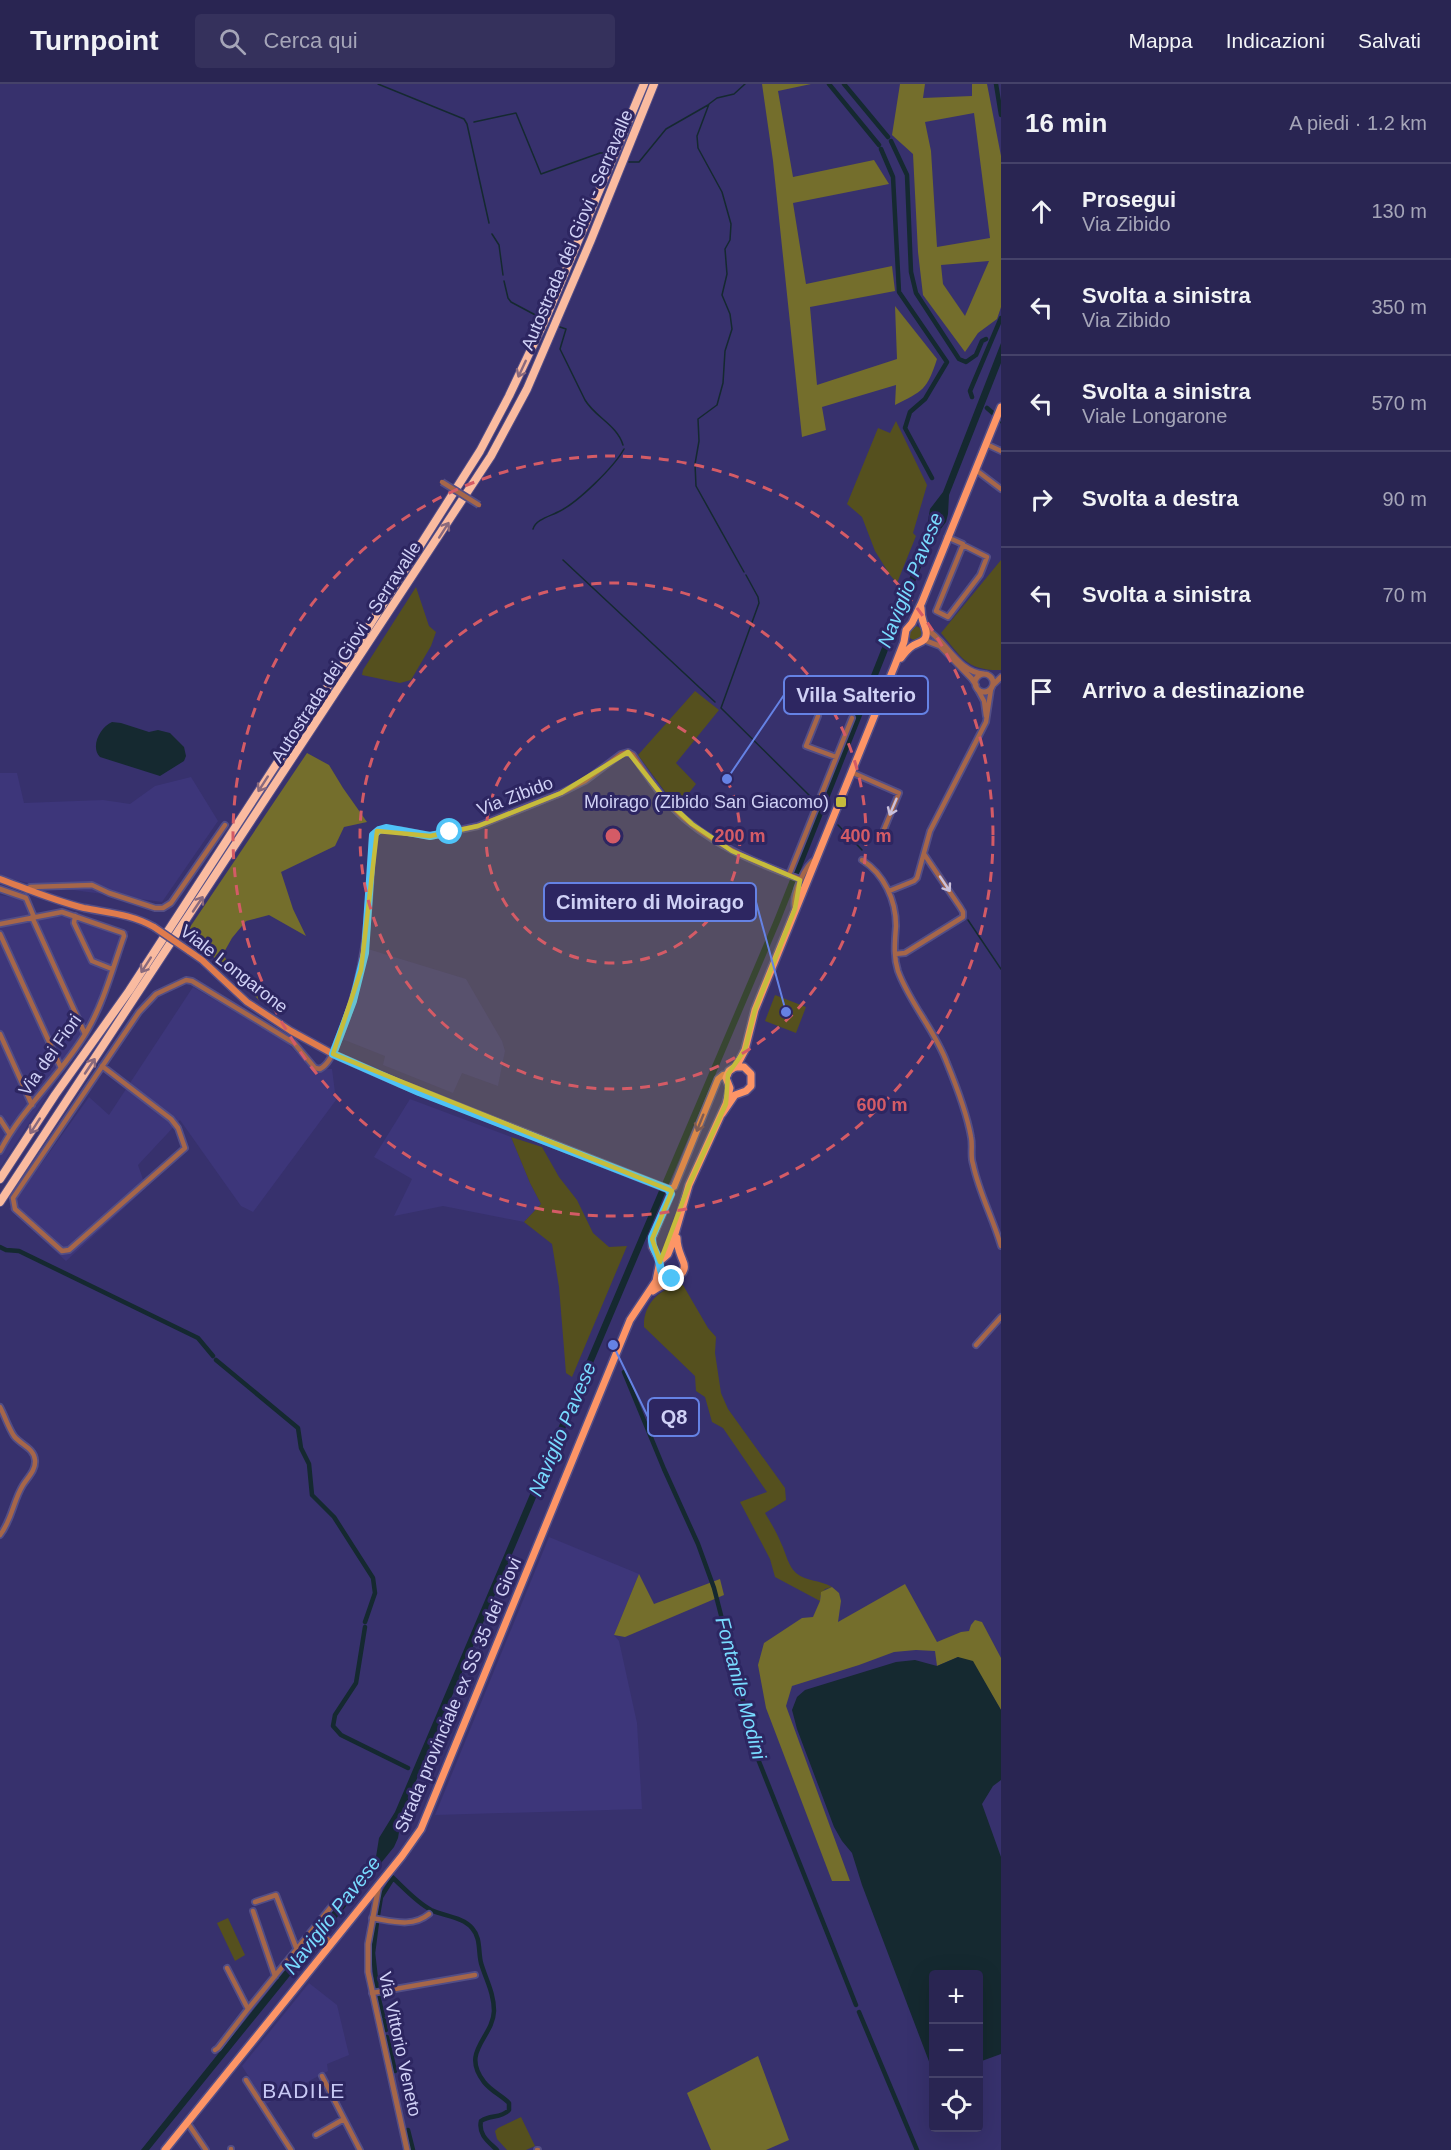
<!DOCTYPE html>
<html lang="it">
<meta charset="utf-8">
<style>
:root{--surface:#292552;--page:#35315c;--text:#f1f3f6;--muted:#a5a5b8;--line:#454269}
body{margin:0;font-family:Arial,sans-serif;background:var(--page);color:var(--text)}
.controls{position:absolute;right:18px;bottom:18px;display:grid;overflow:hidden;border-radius:6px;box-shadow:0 6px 24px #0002}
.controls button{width:54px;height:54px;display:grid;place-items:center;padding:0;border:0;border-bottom:2px solid var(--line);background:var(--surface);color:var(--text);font:30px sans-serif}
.stop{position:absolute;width:18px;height:18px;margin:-14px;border:4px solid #4fc3f7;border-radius:50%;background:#fff}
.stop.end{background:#4fc3f7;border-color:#fff;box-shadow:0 2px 6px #0008}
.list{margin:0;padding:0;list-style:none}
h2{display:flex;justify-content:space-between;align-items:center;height:78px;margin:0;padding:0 24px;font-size:26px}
h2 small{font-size:20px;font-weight:400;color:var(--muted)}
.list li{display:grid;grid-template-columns:39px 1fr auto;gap:18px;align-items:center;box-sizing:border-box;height:96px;padding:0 24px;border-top:2px solid var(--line)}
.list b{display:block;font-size:22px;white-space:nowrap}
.list p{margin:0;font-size:20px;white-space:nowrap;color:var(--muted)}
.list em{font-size:20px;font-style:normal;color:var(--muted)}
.icon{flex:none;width:33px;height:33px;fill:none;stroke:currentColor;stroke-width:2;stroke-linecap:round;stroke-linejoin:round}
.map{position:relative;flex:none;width:1001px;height:2066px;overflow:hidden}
header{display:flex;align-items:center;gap:36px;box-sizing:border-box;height:84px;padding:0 30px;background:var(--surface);border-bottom:2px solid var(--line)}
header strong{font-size:28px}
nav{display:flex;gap:33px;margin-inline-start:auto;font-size:21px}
.search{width:420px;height:54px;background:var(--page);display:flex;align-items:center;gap:15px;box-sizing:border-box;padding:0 21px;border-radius:6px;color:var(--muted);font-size:22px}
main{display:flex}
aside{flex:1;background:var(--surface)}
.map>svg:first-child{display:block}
.built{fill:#3d367a}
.green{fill:#55501e}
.forest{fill:#746e2c;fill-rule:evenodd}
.water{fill:#152930}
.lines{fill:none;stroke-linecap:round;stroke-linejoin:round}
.stream{stroke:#152930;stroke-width:1.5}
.canal{stroke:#152930;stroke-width:4.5}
.minor-casing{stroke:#534e86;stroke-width:8}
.tertiary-casing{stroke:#534e86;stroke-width:8}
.secondary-casing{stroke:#534e86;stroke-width:9}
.primary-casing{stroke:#534e86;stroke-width:10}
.motorway-casing{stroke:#534e86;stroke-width:10}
.minor{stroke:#a66649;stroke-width:4.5}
.tertiary{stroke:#a66649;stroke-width:5}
.secondary{stroke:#e07b4c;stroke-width:6}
.primary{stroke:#fd9566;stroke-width:7}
.motorway{stroke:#fabba0;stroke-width:8}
.minor-bridge-casing{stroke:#534e86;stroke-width:8;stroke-linecap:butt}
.secondary-bridge-casing{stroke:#534e86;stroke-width:9;stroke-linecap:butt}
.minor-bridge{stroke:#a66649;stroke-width:4.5}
.secondary-bridge{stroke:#e07b4c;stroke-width:6}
.oneway{stroke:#89697d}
.oneway2{stroke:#cac1dc}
.oneway3{stroke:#6c445a}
.route{stroke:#4fc3f7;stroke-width:8}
.marked{fill:#c6bc3c;fill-opacity:0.2;stroke:#c6bc3c;stroke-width:4.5;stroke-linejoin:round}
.ring{fill:none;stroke:#d45b66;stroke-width:3;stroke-dasharray:10 8}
.poi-dot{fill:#c6bc3c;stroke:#2d2661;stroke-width:2}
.labels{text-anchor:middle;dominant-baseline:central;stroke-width:6;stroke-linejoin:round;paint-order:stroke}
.street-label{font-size:18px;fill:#d0d1f6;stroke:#2d2661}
.poi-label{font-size:18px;fill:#d0d1f6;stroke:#2d2661;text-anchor:end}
.water-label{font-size:20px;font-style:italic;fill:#78dbff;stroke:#2d2661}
.quarter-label{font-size:21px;letter-spacing:1.5px;fill:#c8c9f5;stroke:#2d2661}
.centre{fill:#d45b66;stroke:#2d2661;stroke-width:3}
.ring-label{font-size:18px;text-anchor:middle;font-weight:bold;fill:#d45b66;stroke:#2d2661;stroke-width:6;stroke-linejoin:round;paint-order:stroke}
.leader{fill:none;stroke:#6582e4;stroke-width:2}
.callout-dot{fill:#6582e4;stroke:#2d2661;stroke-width:2}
.callout{fill:#2d2661;stroke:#6582e4;stroke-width:2}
.callout-label{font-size:20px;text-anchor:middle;font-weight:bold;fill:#d0d1f6}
</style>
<header>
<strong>Turnpoint</strong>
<div class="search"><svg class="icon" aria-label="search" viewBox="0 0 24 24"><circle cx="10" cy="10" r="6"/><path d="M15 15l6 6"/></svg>Cerca qui</div>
<nav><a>Mappa</a><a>Indicazioni</a><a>Salvati</a></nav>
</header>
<main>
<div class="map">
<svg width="1001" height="2066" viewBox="0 0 1001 2066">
<rect width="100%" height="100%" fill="#37316d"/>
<path class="built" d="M0,689H17L24,719L103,716L130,720L155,702L191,693L218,737L162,818L36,801L0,792Z
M0,811L29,816L39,834L75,832L129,847L103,925L0,1084Z
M368,865L466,895L502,957L505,967L498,1002L462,989L453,1009L383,981L385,972L342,955L358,916Z
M193,903L285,957L313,985H332L336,1016L253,1128L241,1122L180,1036L138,1081L146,1104L66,1177L9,1125L89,1013L109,1031Z
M410,1015L511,1053L530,1099L541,1120L524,1138L443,1122L394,1132L412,1095L374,1073Z
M549,1453L639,1490L614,1551L619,1557L637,1639L642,1725L435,1731Z
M309,1899L337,1921L349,1971L327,1980L328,1987L266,2020L242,1982Z"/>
<path class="green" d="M896,337L927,401L913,449L916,452L897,499L890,491L875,467L862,433L847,420L878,344L890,349Z
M1001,476V586C967,587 961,573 941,549Z
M416,503L429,542L436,548L431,562L411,596L400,599L362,591L363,586Z
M908 549a7 7 0 1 1 14 0a7 7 0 1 1-14 0Z
M695,607L719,626L676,679L696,700L677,724L638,671Z
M775,911L806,923L796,949L765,937Z
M511,1053L542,1063L559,1093L577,1116L593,1149L609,1163L627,1162L572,1293L566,1289L559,1203L552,1160L524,1138L541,1120L530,1099Z
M683,1201L708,1244L716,1253L715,1269L721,1309L728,1325L785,1404L786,1416L765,1429C771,1439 777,1449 781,1459C786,1469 788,1482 796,1489C807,1498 821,1496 832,1503L825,1505L820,1512V1517L775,1493L770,1475L740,1418L767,1408L723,1344L712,1338L705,1313L696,1307L695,1292L644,1243C643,1220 660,1203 683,1201Z
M228,1834L245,1871L235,1877L217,1839Z
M521,2033L535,2062L526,2066H507L497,2055L495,2047L498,2044Z"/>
<path class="forest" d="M762,0H811L778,7L793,93L874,76L889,100L793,119L806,200L892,182L895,207L810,223L817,301L897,275L895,222L937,275C927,306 923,307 895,321L896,301L822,323L826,346L802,353L773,77Z
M900,0H925L923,14L972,12V0H987L1001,72V223L997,235L978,249L965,268L923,211L918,168L913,70L892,51ZM974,29L990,154L937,163L931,67L925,38ZM989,177L965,232L943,200L941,181Z
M307,669L329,681L343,704L367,738L344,743L335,762L281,788L293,825L306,852L269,831L246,837L232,854L223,870L233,887L265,916H259L201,861L184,852Z
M639,1490L654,1520L720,1495L724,1511L625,1553L614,1551Z
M905,1500L937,1558L961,1548L969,1547L971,1541L975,1536L982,1538L1001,1574V1626L986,1601L958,1573L937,1582L935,1567L916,1566L894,1568L859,1581L792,1602L786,1622L850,1797H832L766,1624L758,1581L764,1559L802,1534L813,1533L820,1517L821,1508L832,1503L839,1509L841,1517L838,1538Z
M758,1972L789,2056L766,2066H711L687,2009Z"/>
<path class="water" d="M1001,259V279L949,411L948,430L946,438L931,458L780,838L402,1730L398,1754L394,1763L149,2066H141L376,1773L379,1754L395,1728L774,836L925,455L930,425L943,408Z
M112,638L121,639L149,648L158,646L170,649L184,663L186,672L184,677L160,692L100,673C90,663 100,643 112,638Z
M958,1573L973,1577L1001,1626V1696L993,1702L982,1720L1001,1773V1970L979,1978L978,1890H934L933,1988L862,1801L852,1769L842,1757L834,1743L797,1645L792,1626L797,1613L805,1606L896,1578L915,1576L937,1582Z"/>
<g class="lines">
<path class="stream" d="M378,0L464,35L467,40L489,139
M474,38L516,29L541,90L600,69H609
M629,78H639L666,45L708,21
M492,150L499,161L503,191
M504,197L508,214L511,218L541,234
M560,243L566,245L560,265L585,316C595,333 617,341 623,361
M533,445C536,435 551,432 560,427C578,418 614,383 624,365
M563,476L715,618
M744,488L696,402L695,380L699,357L698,335L717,321L723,299L725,267L732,245L730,230L722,211L727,190L725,165L730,156L731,140L722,108L698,64L697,52L709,20L717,14L734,10L745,0
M746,491L758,513L759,519L721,624L814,716
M838,741L862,766
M968,836L1001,885"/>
<path class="canal" d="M829,0L879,61
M844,0L888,53
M996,0L1001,31
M891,57L907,91L911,188L916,209L959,275L966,278L976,271L982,257L986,255
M881,65L893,93L899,208L947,278L925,315L910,328L905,344L932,394
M972,313L970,307L1001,234
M987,324L994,330
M1000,337H1001
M0,1163L6,1166L19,1167L198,1254L213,1272
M216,1276L298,1344L301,1364L309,1380L312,1411L334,1433L373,1494L375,1509L365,1538
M624,1288L664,1385L698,1460L714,1504L758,1675L856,1921
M365,1543L356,1599L335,1631L333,1642L341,1651L408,1684
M392,1793C404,1804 416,1818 431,1826C443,1832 463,1833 472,1844C481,1854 478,1867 481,1879C486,1896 494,1909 494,1927C493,1954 460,1967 484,1998C491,2007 501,2011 509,2019V2026C500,2035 491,2030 481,2037C478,2051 489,2058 497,2066
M378,1831L381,1813L393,1794
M377,1838L373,1869L377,1905
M378,1911L383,1932
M859,1928L917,2066
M384,1936L386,1946
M387,1953L395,1987
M408,2046L413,2066"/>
<defs>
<path id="minor" d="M986,360L1001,367
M976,386L1001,405
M947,453L963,460V461L936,527L948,533L980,491L987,473L963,461
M978,606L984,617L986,632
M818,632L806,662L836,673
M851,688L899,709L883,748
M862,776C884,790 896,816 896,842C895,857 893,871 898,887C910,920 935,946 947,979C956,1001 967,1030 971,1053C973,1062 970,1072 973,1080C979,1109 993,1134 1001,1162
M789,791L852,634
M0,805L26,814L34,833
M27,806L30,803L92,801L109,809L155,824H163L171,819L225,741
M889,807L914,797L917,794L930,747L986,638L991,605
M795,825C792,812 804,781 816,775
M75,832L74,839L92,877L112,885
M32,833L85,950
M0,840L62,828L123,849L124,852C113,883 104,918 87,947C62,990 23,1023 0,1067
M0,850L61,984
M895,870L905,869L963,833V828L960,823L924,770
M0,950L32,1021
M102,982L171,1035L178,1044L185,1064L69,1166L62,1167L15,1125L13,1114L139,928L156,910L186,896L192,897L294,959L315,984L320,985C331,979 334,965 339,954C368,885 369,824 373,751L379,746H399L430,752L478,742L561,709L585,697L621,670L628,668L633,671C645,689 657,707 672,723C707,759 754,778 800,795
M0,1035L9,1049
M976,1261L1001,1233
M0,1323C5,1332 8,1343 14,1352C21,1361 34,1364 35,1376C36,1386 28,1393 23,1401C13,1417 12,1436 0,1451
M255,1818L276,1811L297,1866
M253,1827L275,1892
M372,1834C392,1837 412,1844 429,1830
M314,1844L331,1858
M227,1884L248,1925
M372,1909L475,1891
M215,1966L218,1964L248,1925L335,1818
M322,1992L360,2066
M246,1996L291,2066
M187,2038L206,2066
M316,2051L344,2035
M231,2065V2066
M537,2066H538"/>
<path id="tertiary" d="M925,544C947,557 957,588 984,590
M924,556L940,562L972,595L976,601
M975 599a9 9 0 1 1 18 0a9 9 0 1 1-18 0Z
M994,600L1001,593
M379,1801L368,1860V1888L407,2066"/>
<path id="secondary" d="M0,795C27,805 55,817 84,824C109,829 131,830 154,843
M189,867L202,876L247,918L291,947L333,970L399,999L668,1105
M668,1105L674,1103L718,995L723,991L728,990
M660,1178L652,1163V1155L671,1110L668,1105"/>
<path id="primary" d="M901,574C904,570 907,566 911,563C917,558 928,559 926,547C924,537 921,538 921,524
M736,983L745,966L755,926L895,581L904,558L906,546L912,539L922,518L1001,323
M653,1207C662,1199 691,1194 683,1177C680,1169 677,1164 677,1154
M165,2066L402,1772L421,1745L630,1236L656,1197L660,1177L668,1170L672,1160L689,1101L726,1020L730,1004L726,994L729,987L735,983H744L751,990V1002L746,1007L735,1011L722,1030"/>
<path id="motorway" d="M0,1095L55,1011L129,907L316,619L357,561L480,367L509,312L545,236L644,0
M0,1118L491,372L527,305L591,156L654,0"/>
</defs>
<use href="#minor" class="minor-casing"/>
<use href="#tertiary" class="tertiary-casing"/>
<use href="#secondary" class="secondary-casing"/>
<use href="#primary" class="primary-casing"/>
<use href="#motorway" class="motorway-casing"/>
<use href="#minor" class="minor"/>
<use href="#tertiary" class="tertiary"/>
<use href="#secondary" class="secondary"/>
<use href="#primary" class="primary"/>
<use href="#motorway" class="motorway"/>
<defs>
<path id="minor-bridge" d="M442,398L479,421"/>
<path id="secondary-bridge" d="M154,843L189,867"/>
</defs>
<use href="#minor-bridge" class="minor-bridge-casing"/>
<use href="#secondary-bridge" class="secondary-bridge-casing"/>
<use href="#minor-bridge" class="minor-bridge"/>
<use href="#secondary-bridge" class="secondary-bridge"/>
</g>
<defs><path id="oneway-shaft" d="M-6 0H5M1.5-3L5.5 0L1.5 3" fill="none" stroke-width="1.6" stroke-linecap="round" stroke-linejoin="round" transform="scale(1.5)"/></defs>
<g class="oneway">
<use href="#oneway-shaft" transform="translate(522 285) rotate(115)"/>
<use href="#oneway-shaft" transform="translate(444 446) rotate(-57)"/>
<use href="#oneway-shaft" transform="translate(263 700) rotate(123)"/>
<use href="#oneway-shaft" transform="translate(198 820) rotate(-56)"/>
<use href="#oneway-shaft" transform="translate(146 881) rotate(123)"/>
<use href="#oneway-shaft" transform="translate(90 982) rotate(-56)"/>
<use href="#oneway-shaft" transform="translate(35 1042) rotate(123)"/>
</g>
<g class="oneway2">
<use href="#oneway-shaft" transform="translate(893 723) rotate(113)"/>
<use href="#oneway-shaft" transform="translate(945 800) rotate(56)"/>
</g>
<use class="oneway3" href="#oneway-shaft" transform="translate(700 1039) rotate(112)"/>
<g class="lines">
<path class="route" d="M450,748L430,752L386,744L379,746L373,751L365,869L353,917L333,970L419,1008L668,1105L671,1110L652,1153C651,1164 657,1167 659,1177C662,1187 659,1192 672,1195"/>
</g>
<path class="marked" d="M628,668L665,715L692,740L732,767L800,796L795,825L755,926L745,966L728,990L726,1020L689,1101L660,1178L652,1155L672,1107L333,970L361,886L377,747L430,752L478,742L561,709Z"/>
<g class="ring">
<circle cx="613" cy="752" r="127"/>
<circle cx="613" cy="752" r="253"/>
<circle cx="613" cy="752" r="380"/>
</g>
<rect class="poi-dot" x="835" y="712" width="12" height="12" rx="3"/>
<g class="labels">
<g class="street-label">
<text transform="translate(577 146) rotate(-67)">Autostrada dei Giovi - Serravalle</text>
<text transform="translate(346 568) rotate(-57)">Autostrada dei Giovi - Serravalle</text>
<text transform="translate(515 712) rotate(-21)">Via Zibido</text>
<text transform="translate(234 885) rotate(38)">Viale Longarone</text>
<text transform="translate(50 971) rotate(-55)">Via dei Fiori</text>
<text transform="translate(458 1611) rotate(-67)">Strada provinciale ex SS 35 dei Giovi</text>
<text transform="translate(400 1960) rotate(78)">Via Vittorio Veneto</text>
</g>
<g class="poi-label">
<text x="829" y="718">Moirago (Zibido San Giacomo)</text>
</g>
<g class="water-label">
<text transform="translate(910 496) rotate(-68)">Naviglio Pavese</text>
<text transform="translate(562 1345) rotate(-67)">Naviglio Pavese</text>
<text transform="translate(741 1604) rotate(75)">Fontanile Modini</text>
<text transform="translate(332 1831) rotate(-52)">Naviglio Pavese</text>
</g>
<g class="quarter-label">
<text x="304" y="2006">BADILE</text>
</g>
</g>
<circle cx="613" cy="752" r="9" class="centre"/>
<g class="ring-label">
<text x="740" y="758">200 m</text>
<text x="866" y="758">400 m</text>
<text x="882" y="1027">600 m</text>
</g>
<path class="leader" d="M727 695L784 611M786 928L756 818M613 1261L648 1333"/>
<g class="callout-dot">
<circle cx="727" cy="695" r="6"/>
<circle cx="786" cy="928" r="6"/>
<circle cx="613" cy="1261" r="6"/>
</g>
<g class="callout">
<rect x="784" y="592" width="144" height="38" rx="6"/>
<rect x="544" y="799" width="212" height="38" rx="6"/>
<rect x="648" y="1314" width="51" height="38" rx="6"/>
</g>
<g class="callout-label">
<text x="856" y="618">Villa Salterio</text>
<text x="650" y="825">Cimitero di Moirago</text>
<text x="674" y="1340">Q8</text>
</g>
</svg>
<div class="controls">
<button>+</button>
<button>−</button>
<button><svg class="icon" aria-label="locate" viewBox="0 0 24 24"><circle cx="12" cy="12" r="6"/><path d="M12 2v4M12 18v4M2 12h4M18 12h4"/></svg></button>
</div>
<div class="stop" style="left:450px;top:748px"></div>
<div class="stop end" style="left:672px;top:1195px"></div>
</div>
<aside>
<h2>16 min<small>A piedi · 1.2 km</small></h2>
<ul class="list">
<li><svg class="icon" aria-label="ahead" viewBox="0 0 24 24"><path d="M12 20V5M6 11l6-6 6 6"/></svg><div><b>Prosegui</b><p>Via Zibido</p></div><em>130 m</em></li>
<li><svg class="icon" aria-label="left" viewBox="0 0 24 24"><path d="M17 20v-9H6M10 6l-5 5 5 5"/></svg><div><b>Svolta a sinistra</b><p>Via Zibido</p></div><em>350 m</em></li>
<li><svg class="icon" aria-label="left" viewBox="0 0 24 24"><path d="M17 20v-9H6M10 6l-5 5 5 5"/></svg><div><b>Svolta a sinistra</b><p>Viale Longarone</p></div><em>570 m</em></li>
<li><svg class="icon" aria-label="right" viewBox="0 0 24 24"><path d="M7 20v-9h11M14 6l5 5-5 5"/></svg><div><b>Svolta a destra</b></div><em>90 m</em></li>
<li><svg class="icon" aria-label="left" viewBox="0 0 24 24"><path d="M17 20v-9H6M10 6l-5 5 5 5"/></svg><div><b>Svolta a sinistra</b></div><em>70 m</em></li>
<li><svg class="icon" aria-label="arrive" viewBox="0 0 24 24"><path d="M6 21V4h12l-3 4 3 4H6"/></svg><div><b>Arrivo a destinazione</b></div></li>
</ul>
</aside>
</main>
